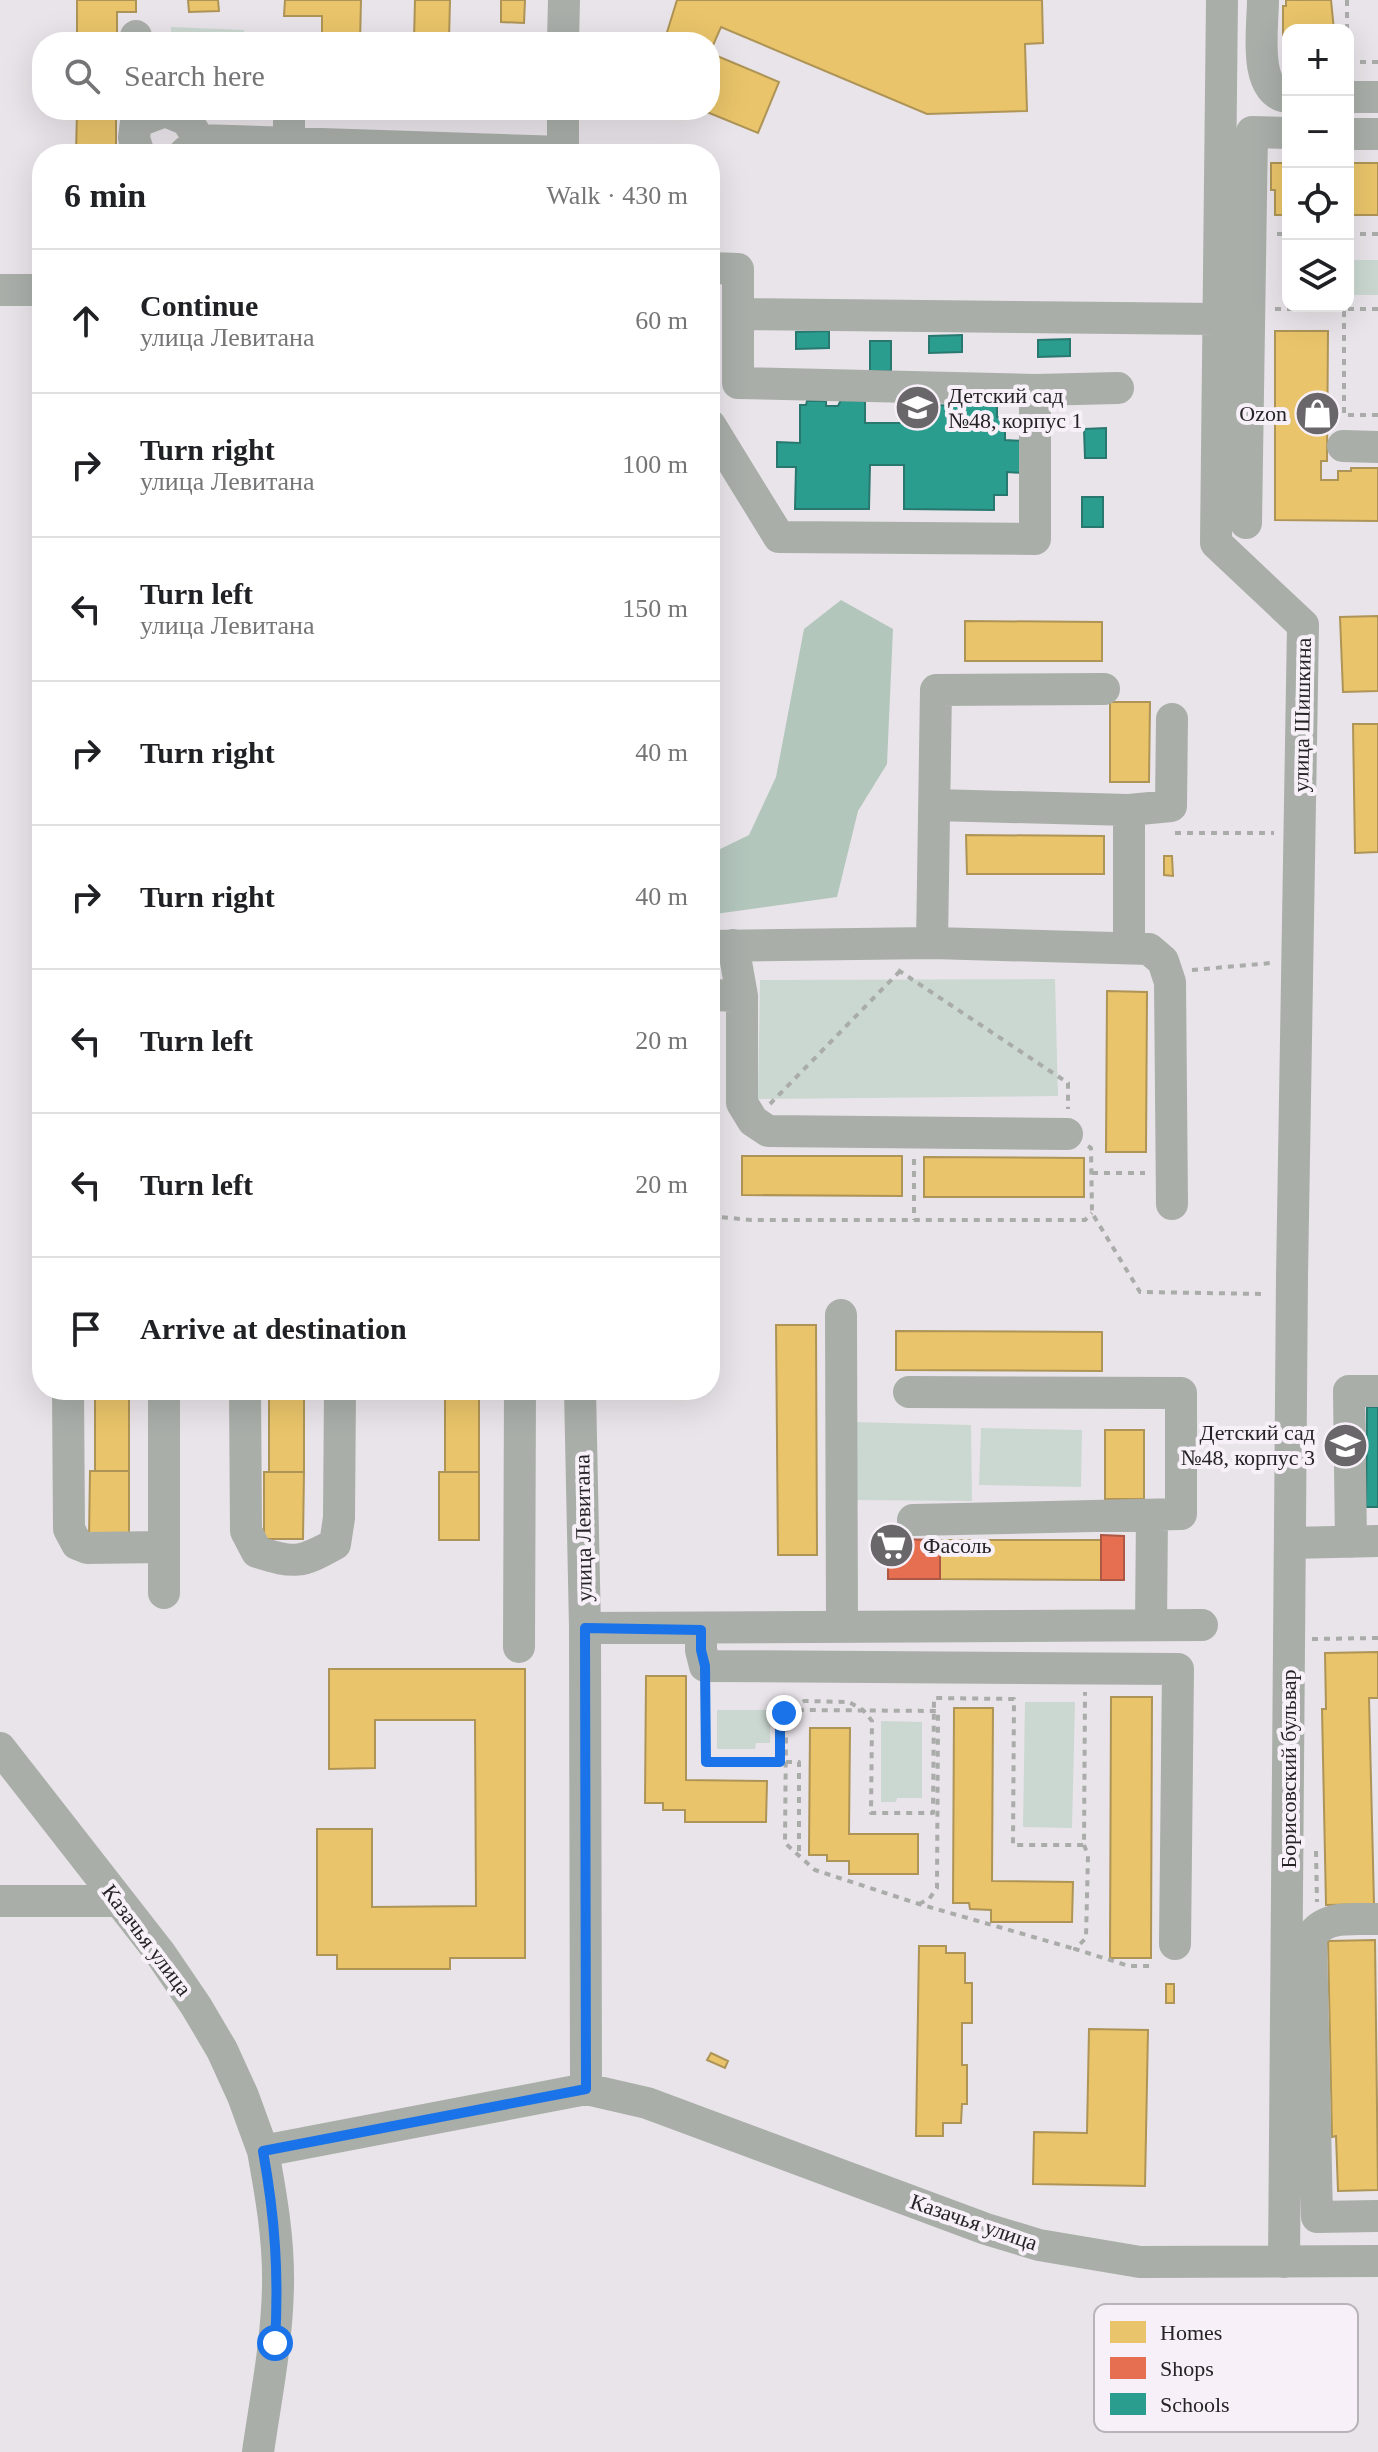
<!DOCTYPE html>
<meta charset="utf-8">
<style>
:root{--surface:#fff;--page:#f2f2f2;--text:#202124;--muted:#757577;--line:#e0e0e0}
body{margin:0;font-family:"Times New Roman",serif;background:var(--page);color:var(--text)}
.controls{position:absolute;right:24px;top:24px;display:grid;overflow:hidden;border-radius:16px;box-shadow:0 8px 32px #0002}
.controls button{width:72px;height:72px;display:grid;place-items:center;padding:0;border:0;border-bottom:2px solid var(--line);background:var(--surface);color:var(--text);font:40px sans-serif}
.stop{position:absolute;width:24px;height:24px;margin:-18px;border:6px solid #1a73e8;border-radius:50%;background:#fff}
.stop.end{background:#1a73e8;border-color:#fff;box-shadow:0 2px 8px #0008}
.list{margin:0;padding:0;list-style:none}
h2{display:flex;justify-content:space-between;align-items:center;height:104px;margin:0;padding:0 32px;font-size:34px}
h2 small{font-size:26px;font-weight:400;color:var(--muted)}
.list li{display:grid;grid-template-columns:52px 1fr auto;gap:24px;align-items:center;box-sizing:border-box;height:144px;padding:0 32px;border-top:2px solid var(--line)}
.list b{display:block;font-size:30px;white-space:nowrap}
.list p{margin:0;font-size:26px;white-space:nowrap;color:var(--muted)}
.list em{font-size:26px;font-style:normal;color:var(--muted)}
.icon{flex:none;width:44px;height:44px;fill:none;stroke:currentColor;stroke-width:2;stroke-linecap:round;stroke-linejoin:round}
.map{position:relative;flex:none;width:1378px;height:2452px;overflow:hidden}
.search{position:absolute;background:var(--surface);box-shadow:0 8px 32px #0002;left:32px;top:32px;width:688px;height:88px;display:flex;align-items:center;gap:20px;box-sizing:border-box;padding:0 28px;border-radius:32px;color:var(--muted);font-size:30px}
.panel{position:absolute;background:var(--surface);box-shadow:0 8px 32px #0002;left:32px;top:144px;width:688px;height:1256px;border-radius:32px}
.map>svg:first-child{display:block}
.green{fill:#cbd8d1}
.forest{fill:#b3c6bc}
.homes{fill:#e9c46a;stroke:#ae9456;stroke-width:2}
.shops{fill:#e76f51;stroke:#ad5844;stroke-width:2}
.schools{fill:#2a9d8f;stroke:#297870;stroke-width:2}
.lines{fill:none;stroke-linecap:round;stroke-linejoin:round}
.path{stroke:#aaacaa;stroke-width:4;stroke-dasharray:6 6;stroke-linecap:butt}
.minor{stroke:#a9aea9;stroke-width:32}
.route{stroke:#1a73e8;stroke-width:10}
.labels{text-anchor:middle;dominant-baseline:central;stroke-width:8;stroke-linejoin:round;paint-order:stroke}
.poi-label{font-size:22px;fill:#262326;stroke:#f7f0f8;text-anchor:start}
.street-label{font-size:22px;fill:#262326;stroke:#f7f0f8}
.key{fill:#f7f0f8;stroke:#b8b2b9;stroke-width:2}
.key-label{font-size:22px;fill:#262326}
</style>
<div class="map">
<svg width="1378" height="2452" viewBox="0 0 1378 2452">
<rect width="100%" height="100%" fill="#e9e4e9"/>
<path class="green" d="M171,27L244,30V42H171Z
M1348,260H1378V295H1348Z
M1055,979L1058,1096L758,1099L760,980Z
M853,1422L971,1425L972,1501L851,1500Z
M981,1428L1082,1430L1081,1487L979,1485Z
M1025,1702H1075L1072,1828L1023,1827Z
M717,1710H771L770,1743H756L755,1749H717Z
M881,1721L922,1722V1798H897L896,1802H881Z"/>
<path class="forest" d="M841,600L893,629L887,764L858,811L837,897L715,914L712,853L749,835L776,777L804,629Z"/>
<path class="homes" d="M77,0H136V12H117V42H77Z
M188,0H218L219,11L189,12Z
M285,0H361L360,42H322V16H284Z
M415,0H450L449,40L414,39Z
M501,0H525L524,23L501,22Z
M677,0H1042L1043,43L1025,44L1027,111L927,114L721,27L710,52V42H664Z
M1286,0H1331L1334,30H1288V46H1286L1285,35H1283V6H1286Z
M710,53L779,82L758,133L702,110H710Z
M77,110H116V154H76Z
M1271,163H1288V215H1275V190H1271Z
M1348,163H1378V215H1348Z
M1275,331H1328L1327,461H1321V480H1338V471H1351V468H1378V521L1275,520Z
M40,543H42V672L37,671Z
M1378,616V691L1343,692L1340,617Z
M965,621L1102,622V661H965Z
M1110,702H1150L1149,782H1110Z
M1353,724H1378V852L1355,853Z
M40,753H42V886L37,885Z
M966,835L1104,836V874H967Z
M1164,856H1172L1173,876L1164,875Z
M1107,991L1147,992L1146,1152H1106Z
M742,1156H902V1196L742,1195Z
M924,1157L1084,1158V1197H924Z
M776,1325H816L817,1555H778Z
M896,1331L1102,1332V1371L896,1370Z
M95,1390H129V1471H95Z
M269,1390H304V1472H269Z
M445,1390H479V1472H445Z
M1105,1430H1144V1499H1105Z
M90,1471H129V1539H89Z
M264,1472H304L303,1539H264Z
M439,1472H479V1540H439Z
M940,1540H1101V1580L940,1579Z
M1378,1652V1698H1369L1374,1904L1326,1905L1322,1709H1326L1325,1653Z
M329,1669H525V1958H450V1969H337V1955H317V1829H372V1907L476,1906L475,1720H375V1768L329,1769Z
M646,1676H686V1780L767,1781L766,1822H685V1810H663V1803H645Z
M1111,1697H1152L1151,1958H1110Z
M954,1708H993L992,1881L1073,1882L1072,1922H991V1910L970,1909L969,1903H953Z
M810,1728H850L849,1834H918V1874H849V1861H827V1855H809Z
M1375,1940L1378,2190L1338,2191L1336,2136L1332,2137L1328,1941Z
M919,1946H946V1953H965V1983H972V2023H962V2065H967V2104H962L961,2123H943V2136H916Z
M1166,1984H1174V2003H1166Z
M1089,2029L1148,2030L1145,2186L1033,2184L1034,2132L1087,2133Z
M711,2053L728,2061L725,2068L707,2060Z"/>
<path class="shops" d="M1101,1535L1124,1536V1580H1101Z
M888,1539L940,1540V1579H888Z"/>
<path class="schools" d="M829,331V348L796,349V332Z
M962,335V352L929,353V336Z
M1070,339V356L1038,357V340Z
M870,341H891V371H870Z
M967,397L997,398V417L1005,418V440L1024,441L1023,473L1007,472V495H994V510L904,509V465H870L869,509H795L796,467H777V442L800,443V405H806L807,401H826V406H838L841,400L865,401V423H907V399L931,400V405L967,406Z
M1106,428V458H1085L1084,429Z
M1082,497H1103V527H1082Z
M1367,1407H1378V1507H1366Z"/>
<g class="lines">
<path class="path" d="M1347,30V0
M1348,62H1378
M1277,234H1288
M1348,234H1378
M1275,309H1344
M1378,309H1344V415H1378
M1175,833H1274
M898,970L1068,1083V1109
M1192,970L1271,963
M770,1104L900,971
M1088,1146L1091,1148L1092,1213L1140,1292L1266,1294
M914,1159V1220
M1092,1173H1145
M710,1216L751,1220H1085L1092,1213
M1312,1639L1378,1638
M706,1692V1762H780V1719L789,1709L804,1701L849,1702L863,1710L872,1721L871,1813H933L934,1698L1014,1699L1013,1845H1084L1085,1692
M786,1762H799V1856
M1084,1845L1088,1855L1086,1938L1075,1949L1129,1966H1155
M1316,1851L1317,1902
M919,1904L929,1899L937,1888L938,1711L801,1710C792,1715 788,1721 786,1731L785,1843L815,1870L919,1904L1075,1949"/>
<path class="minor" d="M1222,0L1216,543L1303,625L1292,1276L1284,2262
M1263,0C1263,27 1252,93 1288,97
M136,36V42
M563,42L564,0
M1348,97H1378
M1348,134H1378
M289,143V110
M139,154L134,138L136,122L165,111L187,120L199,140
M184,154L199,140L563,152
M563,154V110
M710,268L738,269V383L1035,390V539L779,537L710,425
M0,290H42
M738,314L1218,319
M1035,390L1118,388
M1343,446L1378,447
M1246,523L1252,132L1288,133
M935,805L1129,810
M932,943L936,690L1104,689
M733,945L742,996V1103L753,1121L768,1131L1067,1134
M710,946L932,943L1149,949L1163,961L1170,982L1172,1204
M1129,947V810L1171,806L1172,719
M710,995L742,996
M841,1315L842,1626
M68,1390L69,1529L77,1544L87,1548L164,1547
M245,1390L246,1531L257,1552C295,1564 301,1563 335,1544L339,1518L340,1390
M909,1392L1181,1393V1514L913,1520
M1351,1542L1349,1391H1378
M1290,1543L1378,1541
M164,1593V1390
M1151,1625L1152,1515
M585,1628L1202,1625
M701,1630V1650L705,1666L1178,1669L1175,1944
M519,1647L520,1390
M0,1748L160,1953L196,2006L222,2050L243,2096L263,2151
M0,1901H119
M1378,1919C1354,1920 1325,1914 1311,1937L1317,2217L1378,2216
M586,2089L647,2103L986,2229L1039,2245L1140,2262L1378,2261
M258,2452C266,2397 277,2342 278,2286C279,2240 271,2195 263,2151L586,2089L585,1628L580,1390"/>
</g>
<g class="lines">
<path class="route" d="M275,2343C279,2274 275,2218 263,2151L586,2089L585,1628L701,1630V1650L705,1666L706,1762H780V1719L784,1713"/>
</g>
<defs>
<symbol id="school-disc" viewBox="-11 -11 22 22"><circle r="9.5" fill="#6a676a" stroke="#f7f0f8"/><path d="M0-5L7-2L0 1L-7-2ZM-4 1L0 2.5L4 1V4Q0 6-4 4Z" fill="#fff"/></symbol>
<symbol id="shop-disc" viewBox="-11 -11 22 22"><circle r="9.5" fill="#6a676a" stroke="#f7f0f8"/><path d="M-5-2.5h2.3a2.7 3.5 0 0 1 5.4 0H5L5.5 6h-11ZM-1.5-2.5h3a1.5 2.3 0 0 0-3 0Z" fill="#fff"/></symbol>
<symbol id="supermarket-disc" viewBox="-11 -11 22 22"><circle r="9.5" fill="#6a676a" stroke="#f7f0f8"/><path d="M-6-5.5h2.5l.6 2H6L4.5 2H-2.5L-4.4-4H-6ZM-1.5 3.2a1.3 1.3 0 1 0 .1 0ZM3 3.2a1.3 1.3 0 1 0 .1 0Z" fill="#fff"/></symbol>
</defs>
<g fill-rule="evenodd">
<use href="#school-disc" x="892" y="382" width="51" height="51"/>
<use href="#shop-disc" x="1292" y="388" width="51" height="51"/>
<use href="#school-disc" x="1320" y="1420" width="51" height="51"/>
<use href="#supermarket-disc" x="866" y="1520" width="51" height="51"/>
</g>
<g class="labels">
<g class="poi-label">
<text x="948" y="395">Детский сад<tspan x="948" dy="25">№48, корпус 1</tspan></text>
<text x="1287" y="413" text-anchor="end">Ozon</text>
<text x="1315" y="1432" text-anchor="end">Детский сад<tspan x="1315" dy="25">№48, корпус 3</tspan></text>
<text x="923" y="1545">Фасоль</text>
</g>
<g class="street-label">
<text transform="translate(1302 715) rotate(-89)">улица Шишкина</text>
<text transform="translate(583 1528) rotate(-91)">улица Левитана</text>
<text transform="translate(1288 1769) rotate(-90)">Борисовский бульвар</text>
<text transform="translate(147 1940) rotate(53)">Казачья улица</text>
<text transform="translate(974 2222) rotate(19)">Казачья улица</text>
</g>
</g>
<rect x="1094" y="2304" width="264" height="128" rx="12" class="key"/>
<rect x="1110" y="2321" width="36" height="22" fill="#e9c46a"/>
<rect x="1110" y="2357" width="36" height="22" fill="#e76f51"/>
<rect x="1110" y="2393" width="36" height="22" fill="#2a9d8f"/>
<g class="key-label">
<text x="1160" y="2340">Homes</text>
<text x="1160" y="2376">Shops</text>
<text x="1160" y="2412">Schools</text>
</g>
</svg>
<div class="controls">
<button>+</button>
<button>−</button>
<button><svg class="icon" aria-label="locate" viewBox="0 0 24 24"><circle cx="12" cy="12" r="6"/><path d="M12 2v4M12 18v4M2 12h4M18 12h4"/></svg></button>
<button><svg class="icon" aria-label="layers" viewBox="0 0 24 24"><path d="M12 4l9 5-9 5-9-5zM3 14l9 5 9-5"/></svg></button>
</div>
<div class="stop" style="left:275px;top:2343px"></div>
<div class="stop end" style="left:784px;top:1713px"></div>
<div class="search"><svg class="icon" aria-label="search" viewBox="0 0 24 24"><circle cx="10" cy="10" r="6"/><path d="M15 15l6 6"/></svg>Search here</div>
<section class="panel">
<h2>6 min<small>Walk · 430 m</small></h2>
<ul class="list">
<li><svg class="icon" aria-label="ahead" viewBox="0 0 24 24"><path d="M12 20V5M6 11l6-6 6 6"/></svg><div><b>Continue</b><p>улица Левитана</p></div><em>60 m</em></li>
<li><svg class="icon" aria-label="right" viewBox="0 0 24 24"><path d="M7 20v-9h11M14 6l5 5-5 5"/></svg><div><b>Turn right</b><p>улица Левитана</p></div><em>100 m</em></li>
<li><svg class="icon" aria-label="left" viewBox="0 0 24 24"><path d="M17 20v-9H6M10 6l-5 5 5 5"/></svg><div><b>Turn left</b><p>улица Левитана</p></div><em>150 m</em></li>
<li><svg class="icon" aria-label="right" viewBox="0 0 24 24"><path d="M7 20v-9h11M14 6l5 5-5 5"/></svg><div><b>Turn right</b></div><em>40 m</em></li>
<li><svg class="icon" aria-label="right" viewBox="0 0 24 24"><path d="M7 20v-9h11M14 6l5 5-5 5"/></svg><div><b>Turn right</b></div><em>40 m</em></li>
<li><svg class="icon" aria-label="left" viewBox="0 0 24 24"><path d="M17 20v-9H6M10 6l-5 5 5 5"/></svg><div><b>Turn left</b></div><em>20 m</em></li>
<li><svg class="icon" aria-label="left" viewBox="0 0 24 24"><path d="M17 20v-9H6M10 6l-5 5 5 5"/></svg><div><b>Turn left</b></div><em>20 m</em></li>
<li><svg class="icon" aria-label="arrive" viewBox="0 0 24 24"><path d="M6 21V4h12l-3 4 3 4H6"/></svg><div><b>Arrive at destination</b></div></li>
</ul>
</section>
</div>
